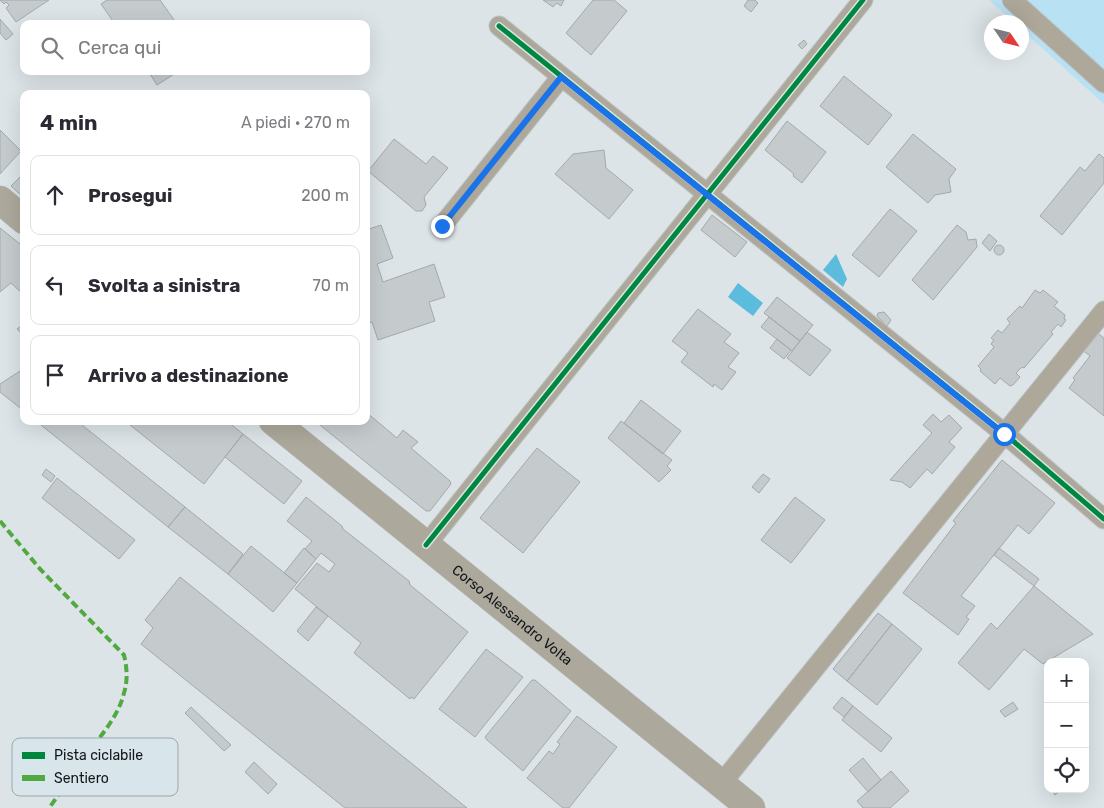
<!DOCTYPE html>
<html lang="it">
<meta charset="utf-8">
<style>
:root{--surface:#fff;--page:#f7f7f7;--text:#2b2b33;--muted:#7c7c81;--line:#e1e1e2}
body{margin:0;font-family:Rubik,sans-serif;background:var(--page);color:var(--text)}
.controls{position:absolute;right:15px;bottom:15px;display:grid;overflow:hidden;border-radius:10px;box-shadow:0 5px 20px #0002}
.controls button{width:45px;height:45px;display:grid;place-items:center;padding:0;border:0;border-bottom:1px solid var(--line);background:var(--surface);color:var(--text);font:25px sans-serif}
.compass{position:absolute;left:984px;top:15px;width:45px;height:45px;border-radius:50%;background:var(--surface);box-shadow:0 5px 20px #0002;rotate:125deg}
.stop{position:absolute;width:15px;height:15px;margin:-11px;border:4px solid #1a73e8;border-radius:50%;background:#fff}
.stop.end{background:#1a73e8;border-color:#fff;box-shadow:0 1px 5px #0008}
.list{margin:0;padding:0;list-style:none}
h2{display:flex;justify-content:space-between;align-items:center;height:65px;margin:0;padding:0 20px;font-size:21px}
h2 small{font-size:16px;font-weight:400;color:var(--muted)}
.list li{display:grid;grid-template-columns:32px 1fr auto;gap:15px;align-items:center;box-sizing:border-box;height:80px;margin:0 10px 10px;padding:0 10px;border:1px solid var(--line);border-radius:10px}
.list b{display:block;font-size:19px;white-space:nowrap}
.list em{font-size:16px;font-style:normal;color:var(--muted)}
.icon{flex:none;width:28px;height:28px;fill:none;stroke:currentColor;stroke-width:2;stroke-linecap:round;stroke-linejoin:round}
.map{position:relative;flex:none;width:1104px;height:808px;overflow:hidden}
.search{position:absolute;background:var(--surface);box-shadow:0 5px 20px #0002;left:20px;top:20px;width:350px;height:55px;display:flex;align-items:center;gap:12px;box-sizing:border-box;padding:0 18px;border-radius:10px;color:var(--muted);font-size:19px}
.panel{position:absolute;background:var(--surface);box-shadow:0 5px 20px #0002;left:20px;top:90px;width:350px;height:335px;border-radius:10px}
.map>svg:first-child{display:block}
.green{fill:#b8e1f3}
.water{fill:#5bbcde}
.building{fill:#c5cacc;stroke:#a3a9ac}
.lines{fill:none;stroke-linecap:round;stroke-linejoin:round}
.street-casing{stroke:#bcc2c5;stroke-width:21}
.secondary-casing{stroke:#bcc2c5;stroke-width:29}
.street{stroke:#aea89a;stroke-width:19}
.secondary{stroke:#aca89b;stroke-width:28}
.quiet{stroke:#51a942;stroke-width:4;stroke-dasharray:8 4;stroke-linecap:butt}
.cycleway-casing{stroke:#d8e5eb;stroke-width:8}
.cycleway{stroke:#00873e;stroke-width:5}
.route{stroke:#1a73e8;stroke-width:6}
.labels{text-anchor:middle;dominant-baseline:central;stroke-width:4;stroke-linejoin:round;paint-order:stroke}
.street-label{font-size:14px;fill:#111618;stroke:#d8e5eb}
.key{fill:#d8e5eb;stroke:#9ca7ac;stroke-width:1}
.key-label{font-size:14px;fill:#111618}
</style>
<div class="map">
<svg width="1104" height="808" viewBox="0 0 1104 808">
<rect width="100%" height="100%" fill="#dce4e7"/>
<path class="green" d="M989,0H1104V104L1022,30V22H1014Z"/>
<path class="water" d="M836,254L847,279L843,287L823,270Z
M738,283L763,303L753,316L728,297Z"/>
<path class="building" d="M0,0H49L16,22L6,8L9,5L6,2L4,4Z
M107,0H160L177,24H115L101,4Z
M543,0H564L561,6L557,3L553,7Z
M593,0H614L627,11L591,55L566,33Z
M748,0H755L758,3L751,12L744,6Z
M0,19L13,34L6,40L0,33Z
M804,40L807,44L802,49L798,45Z
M148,71H179L157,85Z
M844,76L892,115L868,145L820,106Z
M787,121L826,152L802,183L793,176L794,174L765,150Z
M0,130L21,151L0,174Z
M913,134L956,169L949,179L951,192L935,195L928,203L886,167Z
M394,139L426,164L433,156L448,168L424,197L426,205L422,211H416L368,171Z
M604,150L606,168L633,190L609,219L555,174L573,154Z
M1099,154L1104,158V183L1062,235L1040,216L1080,167L1085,171Z
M24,173V198L11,186Z
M890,209L917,231L879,277L852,255Z
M712,215L747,242L735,257L701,230Z
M381,225L393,258L377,264L383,282L434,264L445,297L429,302L435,321L378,340L372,322L366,324V230Z
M957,225L966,232L968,240L976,239L977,247L933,300L912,280Z
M0,228L24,247V295L11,283L0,292Z
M989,234L997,241L990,251L982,243Z
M994 250a5 5 0 1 1 10 0a5 5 0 1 1-10 0Z
M1035,290L1040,293L1043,290L1058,302L1054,306L1065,315L1064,319L1066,320L1061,327L1058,324L1051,332L1053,334L1024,368L1022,367L1016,373L1020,377L1013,385L1010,386L1000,378L995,384L980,371L981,369L978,366L994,347L991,344L994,340L991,338L998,330L1002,333L1010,323L1007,319L1020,306L1022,308Z
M777,297L813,325L800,341L764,313Z
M698,309L731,334L724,342L739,353L728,367L736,372L722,390L714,384L713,387L681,362L688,353L672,341Z
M884,312L891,320L887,326L877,316L878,313Z
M769,317L800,341L792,351L761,327Z
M24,324V336L17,329Z
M1095,331L1104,338V416L1069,388L1075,380L1073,378L1090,356L1081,349Z
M807,332L831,350L810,376L787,358Z
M777,339L791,350L784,359L770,348Z
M20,371L24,374V411L0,392V384Z
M641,400L681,431L663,454L624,423Z
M366,412L397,438L403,430L418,442L411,448L450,481L451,484L430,511H426L315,421H366Z
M933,414L941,422L949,415L962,428L949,442L955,447L932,474L927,469L910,488L902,482L890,480L932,433L923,425Z
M36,421H77L185,507L168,527Z
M125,421H227L243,434L204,484Z
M621,421L672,460L667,466L671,470L659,482L608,438Z
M243,434L302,481L284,504L225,457Z
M537,448L580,482L523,553L480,518Z
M1002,460L1055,503L1029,534L1018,525L961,596L975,606L966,617L969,619L958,635L903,593L956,523L953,521Z
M46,469L55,476L51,482L42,475Z
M763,474L770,479L759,493L752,487Z
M57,478L135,540L119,559L42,498Z
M306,497L342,526L343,529L409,581L410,585L468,632L414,699L411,697L410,699L354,653L361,643L295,589L317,563L329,572L335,564L321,553L316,559L305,549L312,541L287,521Z
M795,497L825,520L791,563L761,540Z
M185,507L243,554L228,574L168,527Z
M251,546L297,583L273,612L228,574Z
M304,548L316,559L297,583L284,573Z
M999,548L1039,579L1034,586L994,555Z
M180,577L467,808H345L141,644L153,628L145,620Z
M1034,586L1093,634L1043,664L1024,649L989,690L958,663L991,623L997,629Z
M316,607L328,616L308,641L297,631Z
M878,613L892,624L847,681L833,669Z
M892,624L922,649L877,705L847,681Z
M486,649L523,677L475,737L439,709Z
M532,680H535L571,711L523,771L487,740L485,737Z
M842,697L853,706L844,717L833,708Z
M1013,702L1018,709L1005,717L1000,711Z
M853,706L892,738L881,752L842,720Z
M191,707L231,745L224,751L185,713Z
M577,716L617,747L569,808H563L527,778L549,751L553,754L560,744L557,742Z
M863,758L881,780L868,792L849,770Z
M254,762L277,784L268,794L245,772Z
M891,771L909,791L890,808H863L857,801Z
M1051,789H1062L1055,795Z"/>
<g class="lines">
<defs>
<path id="street" d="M1012,0L1104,83
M499,26L1005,434L1104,519
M442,226L561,77
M426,545L863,0
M721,784L1104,311"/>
<g id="secondary">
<path d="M0,200L24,220"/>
<path id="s1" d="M273,421L751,808"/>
</g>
</defs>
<use href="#street" class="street-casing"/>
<use href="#secondary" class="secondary-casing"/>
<use href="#street" class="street"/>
<use href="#secondary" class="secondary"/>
<path class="quiet" d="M0,521L40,569L124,655C127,668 128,680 124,693C119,714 104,732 91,749C77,769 63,789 49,808"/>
<defs>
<path id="cycleway" d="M499,26L1005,434L1104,519
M426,545L863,0"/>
</defs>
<use href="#cycleway" class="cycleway-casing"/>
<use href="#cycleway" class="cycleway"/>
</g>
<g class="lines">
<path class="route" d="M442,226L561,77L1004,434"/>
</g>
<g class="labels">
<g class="street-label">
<text stroke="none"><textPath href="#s1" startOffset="308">Corso Alessandro Volta</textPath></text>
</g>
</g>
<rect x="12" y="738" width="166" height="58" rx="8" class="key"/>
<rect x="22" y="752" width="23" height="7" fill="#00873e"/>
<rect x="22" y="775" width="23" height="6" fill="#51a942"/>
<g class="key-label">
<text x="54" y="760">Pista ciclabile</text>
<text x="54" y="783">Sentiero</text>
</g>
</svg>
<div class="controls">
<button>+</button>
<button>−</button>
<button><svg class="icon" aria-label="locate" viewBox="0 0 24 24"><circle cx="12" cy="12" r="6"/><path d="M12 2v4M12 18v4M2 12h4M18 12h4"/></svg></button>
</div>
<svg class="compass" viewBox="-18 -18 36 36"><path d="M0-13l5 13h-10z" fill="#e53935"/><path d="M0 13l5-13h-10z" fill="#7c7c81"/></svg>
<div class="stop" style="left:1004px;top:434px"></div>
<div class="stop end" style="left:442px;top:226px"></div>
<div class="search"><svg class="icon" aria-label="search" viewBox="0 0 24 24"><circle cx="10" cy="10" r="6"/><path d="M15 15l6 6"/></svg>Cerca qui</div>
<section class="panel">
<h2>4 min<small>A piedi · 270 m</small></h2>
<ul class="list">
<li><svg class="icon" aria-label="ahead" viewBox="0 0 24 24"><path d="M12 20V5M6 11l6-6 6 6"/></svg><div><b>Prosegui</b></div><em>200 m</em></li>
<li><svg class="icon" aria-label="left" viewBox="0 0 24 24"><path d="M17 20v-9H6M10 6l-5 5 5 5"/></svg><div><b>Svolta a sinistra</b></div><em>70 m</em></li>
<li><svg class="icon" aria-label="arrive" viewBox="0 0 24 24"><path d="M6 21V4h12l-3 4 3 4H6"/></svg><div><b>Arrivo a destinazione</b></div></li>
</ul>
</section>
</div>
